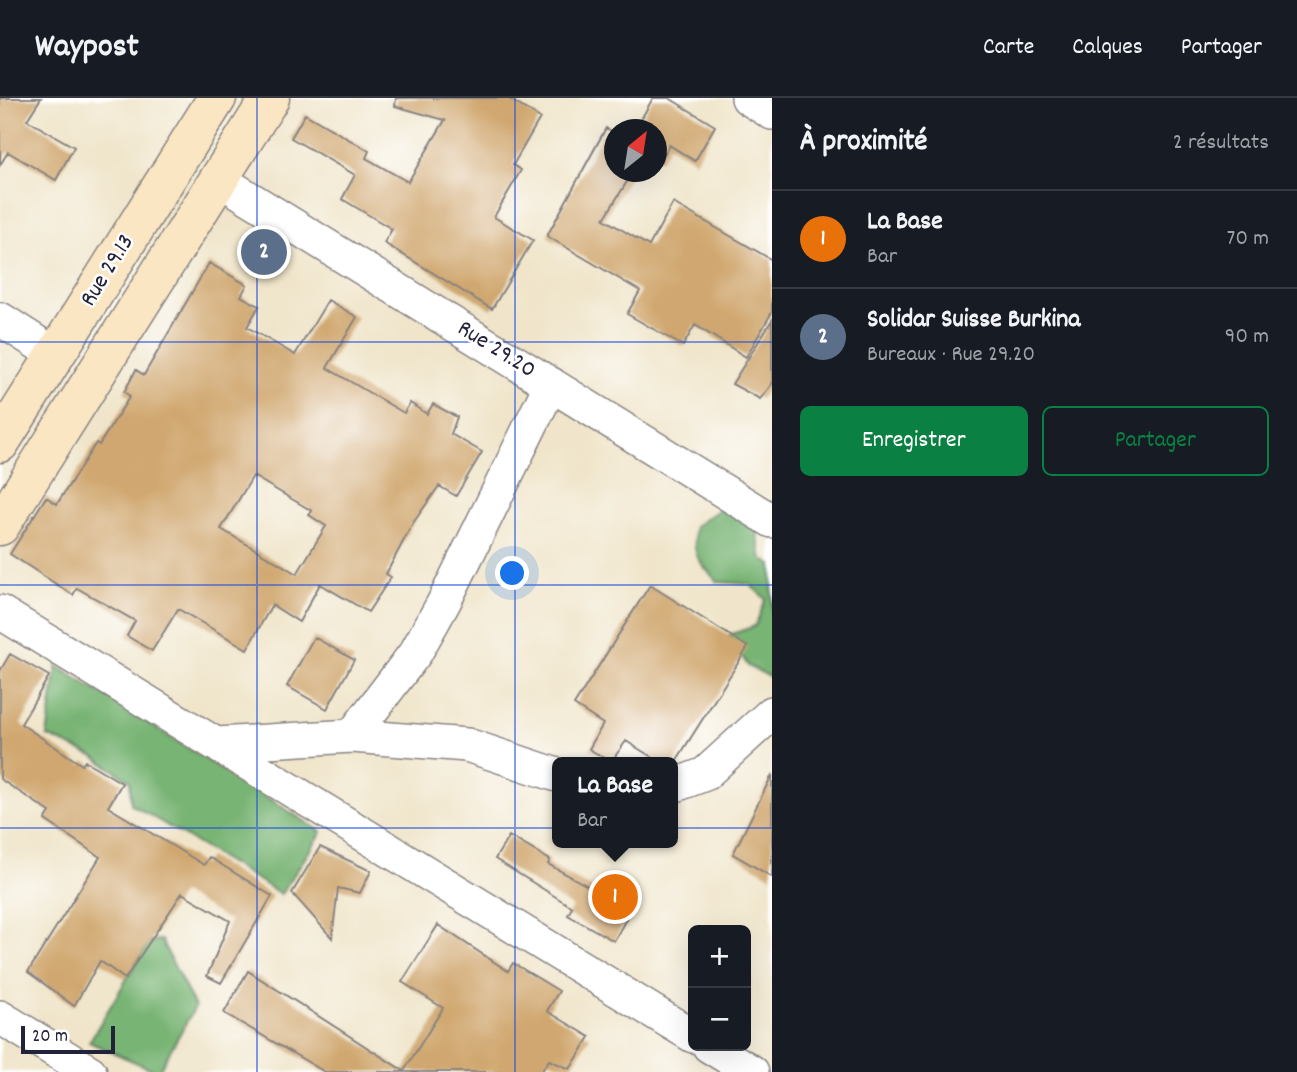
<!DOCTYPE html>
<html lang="fr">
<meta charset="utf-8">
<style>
:root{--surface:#171b24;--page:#242831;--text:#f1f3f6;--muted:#9ea1a6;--line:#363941;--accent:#0b8043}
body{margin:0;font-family:Dekko,sans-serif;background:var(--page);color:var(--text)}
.controls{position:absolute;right:21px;bottom:21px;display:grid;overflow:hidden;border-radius:10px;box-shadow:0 7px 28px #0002}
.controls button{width:63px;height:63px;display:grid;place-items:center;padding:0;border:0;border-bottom:2px solid var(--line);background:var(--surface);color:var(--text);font:35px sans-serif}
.compass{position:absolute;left:604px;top:21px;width:63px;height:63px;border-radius:50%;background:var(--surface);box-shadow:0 7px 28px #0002;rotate:30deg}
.scale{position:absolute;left:21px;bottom:18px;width:94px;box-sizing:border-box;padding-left:7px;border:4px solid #22223b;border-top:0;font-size:19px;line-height:24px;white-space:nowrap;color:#22223b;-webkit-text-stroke:5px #fff;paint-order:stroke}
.you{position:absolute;left:513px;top:476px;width:24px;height:24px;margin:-18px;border:5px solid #fff;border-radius:50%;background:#1a73e8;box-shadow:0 0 0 10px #1a73e833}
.badge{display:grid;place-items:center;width:46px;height:46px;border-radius:50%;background:var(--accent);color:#fff;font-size:23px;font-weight:700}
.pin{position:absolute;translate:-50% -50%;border:4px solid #fff;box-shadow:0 2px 7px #0006}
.popup{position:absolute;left:552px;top:659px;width:126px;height:91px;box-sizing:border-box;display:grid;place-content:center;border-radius:10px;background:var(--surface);filter:drop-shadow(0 2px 5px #0005);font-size:23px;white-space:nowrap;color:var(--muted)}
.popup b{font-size:26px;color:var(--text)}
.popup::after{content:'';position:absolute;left:50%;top:100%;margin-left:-14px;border:14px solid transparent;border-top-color:var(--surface)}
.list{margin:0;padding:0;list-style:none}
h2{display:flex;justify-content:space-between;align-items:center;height:91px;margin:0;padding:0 28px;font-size:30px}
h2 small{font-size:23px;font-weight:400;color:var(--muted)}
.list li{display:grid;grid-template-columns:46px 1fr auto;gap:21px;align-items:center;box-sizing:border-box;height:98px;padding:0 28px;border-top:2px solid var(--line)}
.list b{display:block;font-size:26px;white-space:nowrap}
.list p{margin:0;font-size:23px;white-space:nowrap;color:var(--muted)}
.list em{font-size:23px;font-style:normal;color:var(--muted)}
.actions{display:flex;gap:14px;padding:21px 28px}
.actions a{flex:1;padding:16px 0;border:2px solid var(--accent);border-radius:10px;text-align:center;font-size:24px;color:var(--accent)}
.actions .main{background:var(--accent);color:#fff}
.map{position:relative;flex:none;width:772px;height:974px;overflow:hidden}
header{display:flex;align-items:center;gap:42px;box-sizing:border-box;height:98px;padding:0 35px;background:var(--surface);border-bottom:2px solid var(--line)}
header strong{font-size:33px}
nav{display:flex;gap:38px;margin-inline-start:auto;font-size:24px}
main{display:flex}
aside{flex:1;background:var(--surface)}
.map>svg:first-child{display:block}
.forest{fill:#78b473;stroke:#4d6b57;stroke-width:2}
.building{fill:#d0a76f;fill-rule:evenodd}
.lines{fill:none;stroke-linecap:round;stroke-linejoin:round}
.street-casing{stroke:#898482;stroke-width:36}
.secondary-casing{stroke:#898482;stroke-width:41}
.street{stroke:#fff;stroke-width:33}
.secondary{stroke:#fbe6c4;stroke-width:38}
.grid{fill:none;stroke:#1d4ed8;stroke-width:2;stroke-opacity:0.55}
.labels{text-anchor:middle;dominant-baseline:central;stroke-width:5;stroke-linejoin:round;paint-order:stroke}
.street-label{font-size:24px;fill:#22223b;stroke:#fff}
</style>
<header>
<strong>Waypost</strong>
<nav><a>Carte</a><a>Calques</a><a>Partager</a></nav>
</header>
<main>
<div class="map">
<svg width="772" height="974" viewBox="0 0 772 974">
<rect width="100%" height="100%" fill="#fff"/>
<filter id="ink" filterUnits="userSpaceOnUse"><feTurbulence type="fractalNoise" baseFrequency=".0143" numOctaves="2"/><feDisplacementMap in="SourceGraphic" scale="14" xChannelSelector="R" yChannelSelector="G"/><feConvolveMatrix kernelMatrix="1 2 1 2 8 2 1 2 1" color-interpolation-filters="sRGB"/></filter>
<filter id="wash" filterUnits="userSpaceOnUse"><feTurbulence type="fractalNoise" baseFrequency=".00686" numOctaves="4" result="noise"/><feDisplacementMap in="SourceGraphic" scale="28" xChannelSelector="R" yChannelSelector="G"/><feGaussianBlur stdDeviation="1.57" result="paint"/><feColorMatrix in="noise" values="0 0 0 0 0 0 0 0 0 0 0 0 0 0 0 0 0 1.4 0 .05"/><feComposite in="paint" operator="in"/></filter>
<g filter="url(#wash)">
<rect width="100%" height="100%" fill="#f0e5ca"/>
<path class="forest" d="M720,411L755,424L762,461L772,467V580L748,568L729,537L755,528L766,501L749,486L718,484C698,463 692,458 695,428Z
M57,568L322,734L281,796L131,706L130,683L93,658L47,638Z
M161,842L195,909L158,974L89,944L149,844Z"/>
<g id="blocks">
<path class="building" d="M0,0H41L27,22L74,49L56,82L8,54L0,67Z
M396,0H507L540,20L513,67L521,72L494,119L533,142L492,211L384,145L392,131L342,101L355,77L291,40L305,16L369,53L366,60L408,84L445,22L395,8Z
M653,0H669L715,28L695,63L669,47L661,63L656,60V32H635Z
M606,30L614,35V74H633L604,121L649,148L673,105L772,162V214L746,259L695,227L683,248L627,216L640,193L547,138Z
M209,165L247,187L241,198L259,208L247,229L295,257L328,202L357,219L327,270L404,315L410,305L427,316L433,306L457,319L451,336L482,354L456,398L439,388L413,425L386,476L391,479L368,514L320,486L299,524L272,507L247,551L178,511L152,553L127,538L135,523L77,490L73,497L10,456L46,399L57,406L96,345L99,347L130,298L124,294L136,272L144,277ZM253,378L312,413L309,417L326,428L297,476L221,431Z
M772,222V286L760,301L732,286Z
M650,487L748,549L673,668V664H660L626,643L611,664L589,651L603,626L574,607Z
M314,539L354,562L327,611L287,588Z
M10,556L49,578L21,626L82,667L85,663L122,685L108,709L204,767L209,759L272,798L221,885L207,878L230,823L182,795L125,881L100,863L74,908L28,874L100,759L45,722L50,714L0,681V573Z
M772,677V779L733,756Z
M509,738L550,762L548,766L631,812L614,843L568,817L572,809L495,761Z
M320,749L371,773L360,795L338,790L332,840L292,795Z
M438,827L508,873L513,865L559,893L547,913L590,939L570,971L549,962L541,974H325L224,915L248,873L404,973L443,910L402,884Z"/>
</g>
</g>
<g filter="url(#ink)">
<use href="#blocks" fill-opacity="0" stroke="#898482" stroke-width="2"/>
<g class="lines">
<defs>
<path id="street" d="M748,0L772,15
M220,82L772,423
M0,221L56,257
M0,514L693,938
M352,638L416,554L444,504L551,286
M216,646L352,638L467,647L557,677
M673,688L705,676L772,615
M0,919L90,974
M709,948L752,974"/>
<path id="secondary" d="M0,345L217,0
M0,428L270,0"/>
</defs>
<use href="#street" class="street-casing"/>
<use href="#secondary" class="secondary-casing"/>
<use href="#street" class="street"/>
<use href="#secondary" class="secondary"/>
</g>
</g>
<path class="grid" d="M257,0V974M515,0V974M0,244H772M0,487H772M0,730H772"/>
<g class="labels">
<g class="street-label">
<text transform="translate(108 173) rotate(-58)">Rue 29.13</text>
<text transform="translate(496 252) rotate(32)">Rue 29.20</text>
</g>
</g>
</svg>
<div class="controls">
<button>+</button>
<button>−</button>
</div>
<svg class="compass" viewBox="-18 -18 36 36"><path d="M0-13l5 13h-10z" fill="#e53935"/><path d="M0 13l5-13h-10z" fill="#9ea1a6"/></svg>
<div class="scale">20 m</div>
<div class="you"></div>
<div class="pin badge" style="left:615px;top:799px;background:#e8710a">1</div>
<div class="popup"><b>La Base</b>Bar</div>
<div class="pin badge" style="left:264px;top:154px;background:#5c6f8a">2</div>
</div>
<aside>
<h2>À proximité<small>2 résultats</small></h2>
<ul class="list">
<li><span class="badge" style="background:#e8710a">1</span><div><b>La Base</b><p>Bar</p></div><em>70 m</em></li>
<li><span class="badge" style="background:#5c6f8a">2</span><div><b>Solidar Suisse Burkina</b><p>Bureaux · Rue 29.20</p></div><em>90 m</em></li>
</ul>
<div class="actions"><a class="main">Enregistrer</a><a>Partager</a></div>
</aside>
</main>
